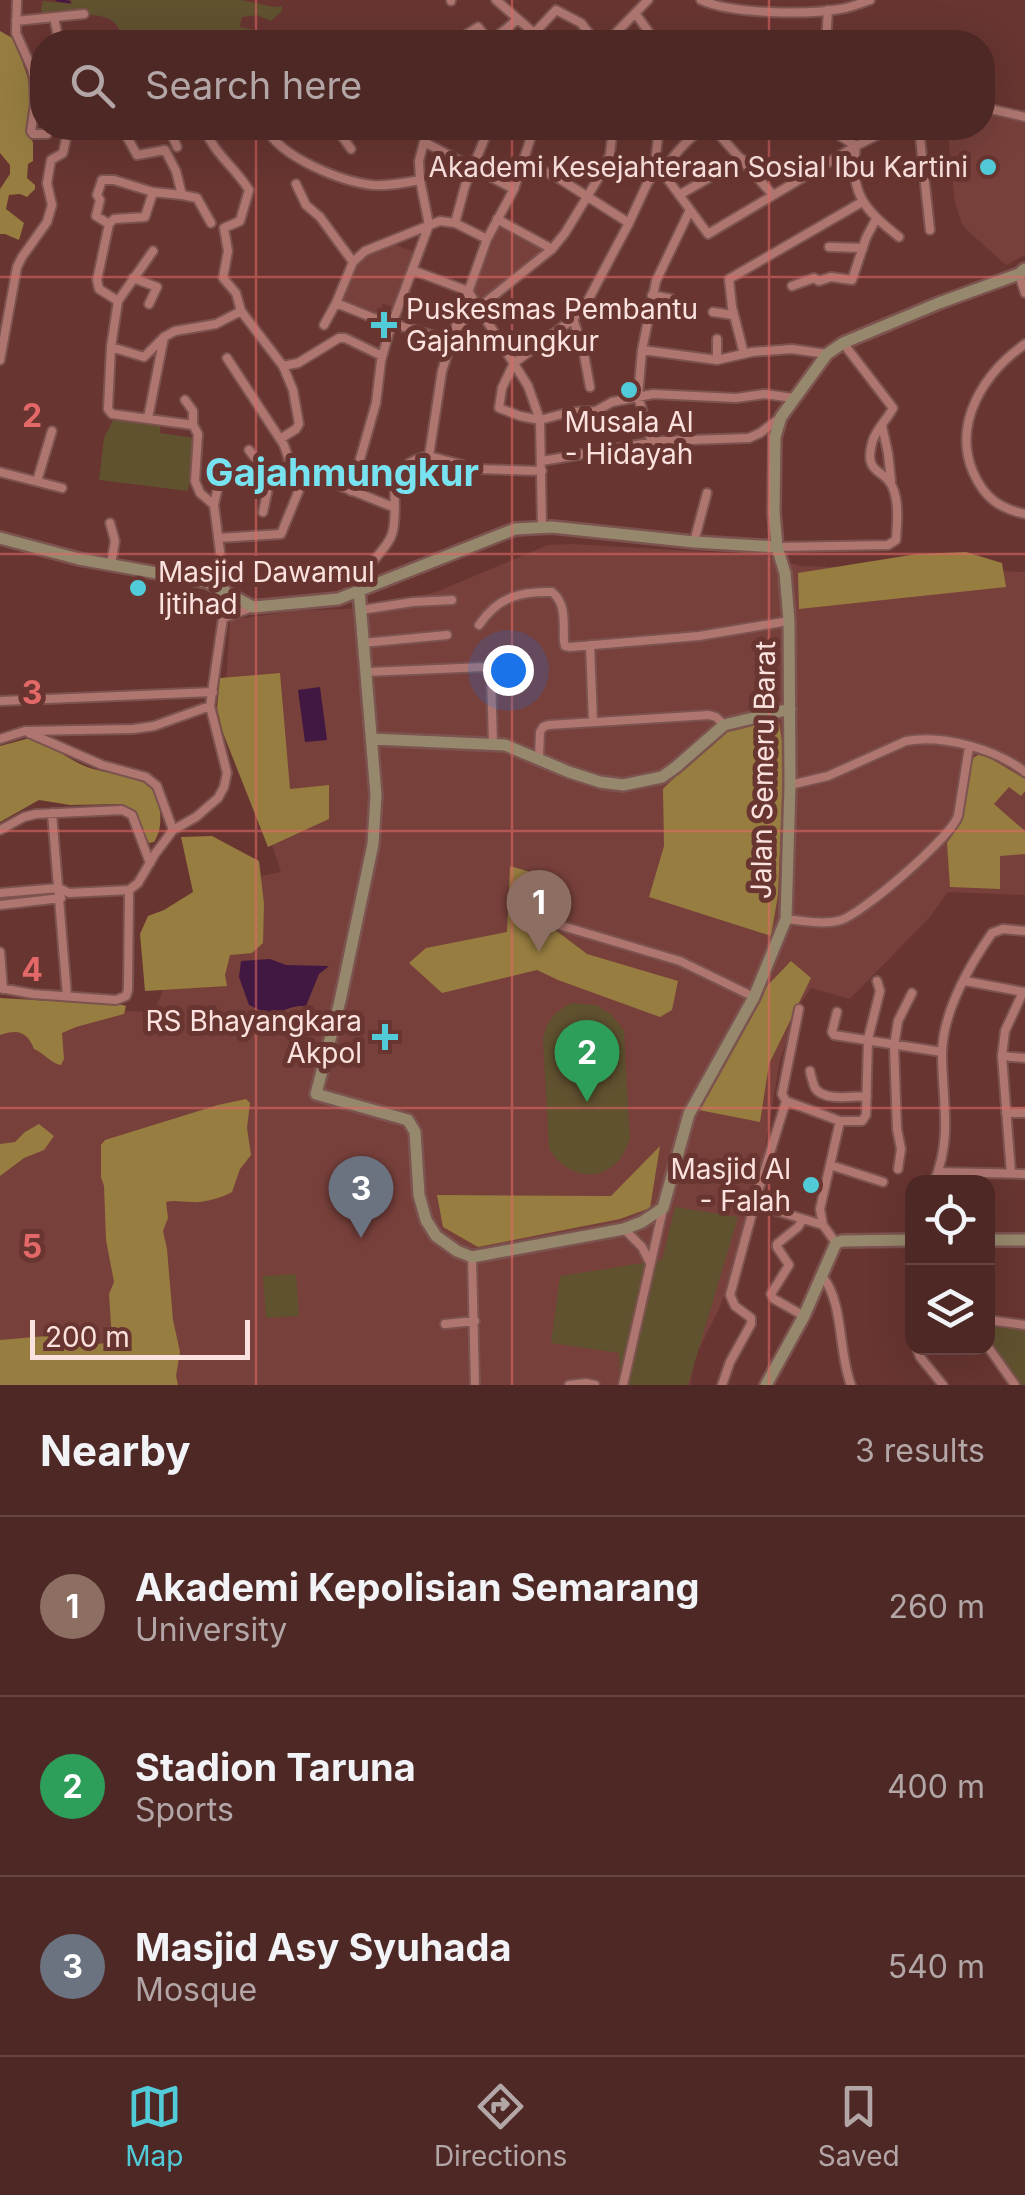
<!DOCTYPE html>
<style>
:root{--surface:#4e2825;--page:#583432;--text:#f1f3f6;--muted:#b3a6a7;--line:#654442;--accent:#52cbd9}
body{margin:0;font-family:Inter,sans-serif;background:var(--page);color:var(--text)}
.controls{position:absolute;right:30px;bottom:30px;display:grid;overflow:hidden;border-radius:20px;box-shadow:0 10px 40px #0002}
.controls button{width:90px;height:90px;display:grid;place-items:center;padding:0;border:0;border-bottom:2px solid var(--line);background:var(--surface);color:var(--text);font:50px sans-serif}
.scale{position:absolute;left:30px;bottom:25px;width:220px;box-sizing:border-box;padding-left:10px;border:5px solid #fbe2de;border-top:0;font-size:28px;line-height:35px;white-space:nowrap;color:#fbe2de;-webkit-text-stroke:8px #683531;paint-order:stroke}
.you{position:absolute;left:508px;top:670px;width:35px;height:35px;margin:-25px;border:8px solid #fff;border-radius:50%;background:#1a73e8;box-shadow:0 0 0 15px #1a73e833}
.badge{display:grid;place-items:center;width:65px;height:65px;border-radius:50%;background:var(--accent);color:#fff;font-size:32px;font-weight:700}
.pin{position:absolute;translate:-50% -82px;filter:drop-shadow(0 2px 5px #0008)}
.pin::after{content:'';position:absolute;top:52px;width:35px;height:30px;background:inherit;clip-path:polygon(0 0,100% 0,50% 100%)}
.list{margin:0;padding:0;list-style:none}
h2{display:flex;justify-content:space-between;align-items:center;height:130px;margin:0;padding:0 40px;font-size:42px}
h2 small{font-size:32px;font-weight:400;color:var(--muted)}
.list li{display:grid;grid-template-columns:65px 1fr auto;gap:30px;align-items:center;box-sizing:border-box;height:180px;padding:0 40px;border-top:2px solid var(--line)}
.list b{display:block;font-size:38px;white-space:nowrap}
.list p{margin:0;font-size:32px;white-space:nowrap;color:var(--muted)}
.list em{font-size:32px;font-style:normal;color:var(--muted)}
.icon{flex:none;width:55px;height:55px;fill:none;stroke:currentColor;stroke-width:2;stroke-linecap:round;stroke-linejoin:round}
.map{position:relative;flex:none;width:1025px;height:1385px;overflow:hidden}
.search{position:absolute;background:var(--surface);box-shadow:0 10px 40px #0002;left:30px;right:30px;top:30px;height:110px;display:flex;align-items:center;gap:25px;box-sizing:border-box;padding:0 35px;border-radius:40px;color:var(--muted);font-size:38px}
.sheet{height:670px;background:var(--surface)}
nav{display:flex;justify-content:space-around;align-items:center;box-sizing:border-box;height:140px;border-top:2px solid var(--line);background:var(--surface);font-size:28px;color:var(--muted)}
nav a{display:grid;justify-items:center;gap:5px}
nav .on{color:var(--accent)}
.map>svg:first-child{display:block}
.built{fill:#78403b}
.green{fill:#60512f}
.forest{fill:#977d40}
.water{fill:#401841}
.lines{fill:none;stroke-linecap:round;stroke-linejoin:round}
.stream{stroke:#401841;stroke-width:2.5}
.street-casing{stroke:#7c534f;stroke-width:12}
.secondary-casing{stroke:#7c534f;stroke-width:16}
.street{stroke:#af7670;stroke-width:8}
.secondary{stroke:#95886c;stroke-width:11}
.grid{fill:none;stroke:#e36968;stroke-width:2.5;stroke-opacity:0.55}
.poi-dot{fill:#52cbd9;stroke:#683531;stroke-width:4}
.labels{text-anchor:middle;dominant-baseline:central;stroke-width:10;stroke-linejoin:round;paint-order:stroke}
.poi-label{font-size:28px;fill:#fbe2de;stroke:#683531;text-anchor:end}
.street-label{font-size:28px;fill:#fbe2de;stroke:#683531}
.district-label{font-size:38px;font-weight:bold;fill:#78e3f0;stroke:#683531}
.grid-label{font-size:32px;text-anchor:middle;font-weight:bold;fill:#e36968;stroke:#683531;stroke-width:10;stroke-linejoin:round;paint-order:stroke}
</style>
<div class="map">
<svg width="1025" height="1385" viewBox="0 0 1025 1385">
<rect width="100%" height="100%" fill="#683531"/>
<path class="built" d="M983,108L1025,116V255L1006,265L970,233L962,224L955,203L947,128H982Z
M502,217L552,245L480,305L470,291Z
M384,244L396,245L417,253L397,308L383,304L378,318L340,303L352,272L367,252Z
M571,544L763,555L800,566L1025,572V895L948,892L929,918L850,999L811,988L798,1007L780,1060L763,1160L741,1244L720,1307L695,1357L690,1385H0V1007L154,1012L171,970L256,877L281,872L225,703L230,620L294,611L366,608L436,592L548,545Z"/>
<path class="green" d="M71,0H241L274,7L282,6V11L271,21L257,15L242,17L240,27L270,33L272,37C258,47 240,42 225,35L205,42H124C121,35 119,25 111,20C96,11 60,15 42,16L41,8L43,1L72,4Z
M113,420L160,425V433L195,438L188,491L99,480L104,438Z
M572,1003L596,1005L612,1015L624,1031L630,1139C626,1147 624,1155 618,1161C596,1186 562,1173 549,1148L543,1039C547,1021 554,1011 572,1003Z
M675,1207L738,1217L688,1385H620L619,1353L551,1343L560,1276L662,1260Z
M296,1274L299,1316L266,1318L263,1276Z
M988,1326L1025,1330V1385H1021L988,1337Z"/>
<path class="forest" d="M0,31L14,39L27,75L30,89L28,135L33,142V161L28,164L27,178L35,185V189L27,197L20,194L9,195L6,209L24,223L19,240L5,234H0V189L10,174V165L0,153Z
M966,552L1002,563L1006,587L799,609L798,573L917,554Z
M280,673L290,789L329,785V819L268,847L223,733L217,708L220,678Z
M778,717L784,752L778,895L771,936L649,897L664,846L663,789L725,727Z
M30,738C51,744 67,759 87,767C119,779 158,769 160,812C161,823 160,833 154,842L149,843L135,813L123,804L70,805L39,800L0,822V746Z
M978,755L988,757L1025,779V791L1021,796L1009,787L994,804L1025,831V854L1000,856V889L950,887L947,843L962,821L971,771L969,761Z
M212,836L259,861L264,904L263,943L252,953L230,955L225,975L227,986L145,991L140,934L148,916L164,910L193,892L181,837Z
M510,866L547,877L538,921L558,932L587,954L678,981L672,1010L660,1017L558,980L537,970L442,993L409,963L426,948L507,932Z
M791,961L811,978L769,1064L760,1122L699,1110L763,990Z
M0,998L123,1005L126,1006L124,1014L76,1027L62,1033L64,1059L61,1065C50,1063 44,1053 34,1049C27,1031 17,1029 0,1035Z
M246,1099L250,1103L247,1128L251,1155L240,1169L232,1192C221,1198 205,1203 191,1202C182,1202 176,1200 166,1202L168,1218L163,1231L167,1249L173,1320L180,1352L176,1376L178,1385H0V1340L47,1336L64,1348L106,1343L112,1340L109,1294L114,1282L106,1240L104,1186L101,1177V1145L105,1140L218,1105Z
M39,1124L54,1136L44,1150L24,1158L0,1176V1144L15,1142L25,1132Z
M660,1146L650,1208L620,1219L478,1247L443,1227L437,1195L611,1196Z"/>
<path class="water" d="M320,687L327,740L305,742L298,690Z
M270,959L286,965L329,966L319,974L306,1006C278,1005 283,1023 249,1005L239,977L241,961Z"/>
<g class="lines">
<path class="stream" d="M57,0L69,2"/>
<defs>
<path id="street" d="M17,0L16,33L32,69L34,77L35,104L31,131L33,134H47
M496,0L518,19
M701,0C731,14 807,15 840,9C850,8 861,3 870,0
M451,1V0
M635,13L656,42
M54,17L59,42
M16,21L84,14
M467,42V34L478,27L490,42L518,19L535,34
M526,42L556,10L581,23L596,42
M607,42L648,0
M826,42L828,10
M982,107L1025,117
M169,128L177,147
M204,128C215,155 234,166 249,190L240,221L224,228L228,251L223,278L236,293L241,311L283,366L293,390L299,424L296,429L280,439
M266,128C280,157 342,182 373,185C389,186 405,183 420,180
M336,128L351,149
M659,128L654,173L647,184L629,223L586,304L573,319L514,363L502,388L499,408L520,416L540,420L570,412L596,411L612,402L653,394L736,398L765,394L793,398
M713,128L773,195
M827,128L856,146
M919,128L930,230
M424,142L514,189
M856,146C849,194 864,209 899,237
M522,162L555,176L629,223
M654,173H663L708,234L856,146L892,128
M663,173C673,154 686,141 703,128
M296,184L306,205L320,217L353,262
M182,195L197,198L211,223
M679,195L742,159
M497,219L552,249
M455,223L465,186L489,128
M109,224L114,219L145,217L153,192L182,195L176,171L165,150L137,155L122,128
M109,224L96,216L100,200L97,195L102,180H114L153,192
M109,224L97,280L99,289L118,301
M829,247L863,248
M412,270L468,291L528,386L540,420L542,527
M1019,274L1025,293
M133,278L157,287L149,304
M792,286L814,278L819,281L831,277L852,280L866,238L876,219
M652,295L672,299
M336,303L371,317L451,341
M713,312L733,315
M573,319L583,349L590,387
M324,325L336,303L353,262L365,251L440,221L455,223L487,239
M456,326L487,239L514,189L534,128
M717,339V360
M1025,344C985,372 952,422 973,472C984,497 998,508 1025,514
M111,347L144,357L164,337L175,331L216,324L241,311
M642,350L717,360L752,352L792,349L827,354
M744,354L732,307L729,279L862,202
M227,358L284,445L289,460L288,465L393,507
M0,360L17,267L22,257L47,222L52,205L47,183L51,160L63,153L68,129
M283,366L298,363L339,338H345L382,356
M185,400L193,411V425
M148,418L164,337
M882,426L888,453L891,481
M652,443L638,396L642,350L656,281L690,210
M249,450L255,458L272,470
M429,456L442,371L455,330L467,317L552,249L565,233L604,169L610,154L612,136L609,128
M429,456L478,469L542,471
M542,461L660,441L749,438L760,433L781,417
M0,472L62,488
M37,481L52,431
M351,491L376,403L381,361L389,332L429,225L420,180L419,161L424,142L434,128
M214,505L221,473L251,471L253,480
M263,512L272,470L288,465
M110,523L115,541L111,564
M219,538L281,534L306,473
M694,542L707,493
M777,547L888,545L896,540C897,524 899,506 894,491C887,467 863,477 872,443C875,430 887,420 893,408L843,343
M359,590C362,583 365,575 369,568C375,556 388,547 392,534C402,503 378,466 429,456
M361,610L413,602L452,600
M223,618L253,607
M479,625C498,597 520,591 552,592C567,604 563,624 564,641L565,646L570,647L699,636L789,621
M363,643L447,635
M590,645L593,722
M367,672L485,667L491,675L493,744
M0,701L213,692
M29,733L102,765L146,777L157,786L173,830
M0,739L25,731L133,729L154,726L210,706
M539,757L540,732L543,727L548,725L709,715L716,717L724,725
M790,785L828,776L906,741C942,734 996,749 1025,772
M52,813L67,996
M0,830L24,817L36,814L122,810L132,815L150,863
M0,893L59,888L69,893L129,890L138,883L155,854L173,830L196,817L218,798L224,787L227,773L210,706L223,618L225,591L214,505L200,493L195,481L198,434L193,425L112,414L108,409L111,347L118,301L153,251
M0,905L61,898
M786,919C804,921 824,925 841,920C863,913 950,838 958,816L969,747
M542,920L680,961L754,997
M0,952L3,989
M965,981L1024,992
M0,988L33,994L116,1000L126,996L128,990L129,890
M837,1012L832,1032L834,1035L942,1052
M1002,1056L1025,1058
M810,1071C810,1072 814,1087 815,1088C824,1102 853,1096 867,1096
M786,1101L840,1121H862L866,1115L868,1039L880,991L877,981
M1006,1113H1025
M830,1165L883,1182
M898,1169L901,1149L897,1129L894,1046L898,1021L912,993
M939,1172L1025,1174
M1011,1173L1002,1056L1005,1031L1023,992
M934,1182C953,1137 942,1100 942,1053C943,1012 969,966 992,933L1003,929L1025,931
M754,1204L823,1225
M803,1219L798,1227L777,1244V1247L789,1265L771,1294L774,1299L804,1316
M624,1229L642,1247L650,1263
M836,1243L823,1225L820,1209L840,1121
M912,1243L911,1299L912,1327
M472,1257L475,1385
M822,1276C844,1302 838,1352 851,1385
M988,1320L1025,1325
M445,1324L475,1321
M988,1347L1015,1385
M917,1348L920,1357L943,1385
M569,1385L586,1383L595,1385
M623,1385L663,1209
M722,1385L730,1362L751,1324V1318L735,1306L730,1295L757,1195L786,1101L782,1094L799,1009"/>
<path id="secondary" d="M0,538L79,559L207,582L253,607L338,599L515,529L552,527L694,542L777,547
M359,590L376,795L373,844L340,1001L316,1094L408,1120L415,1132L419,1195L426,1220L436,1236L457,1251L472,1257L624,1229L642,1222L663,1208L689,1114L754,997L786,919L790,785L789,621L785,573L777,547L774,512L775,437L781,417L827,354L843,343L939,303L1019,274L1025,269
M372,739L505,745L569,772L600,782L623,785L662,777L676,767L724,725L790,709
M988,1240H1025
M766,1385L804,1316L836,1243L842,1241L912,1240"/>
</defs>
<use href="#street" class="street-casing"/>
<use href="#secondary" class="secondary-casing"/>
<use href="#street" class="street"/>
<use href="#secondary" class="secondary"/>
</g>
<path class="grid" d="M256,0V42M512,0V42M769,0V42M256,128V1385M512,128V1385M769,128V1385M0,277H1025M0,554H1025M0,831H1025M0,1108H1025"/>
<g class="poi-dot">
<circle cx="988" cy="167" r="10"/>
<path d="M379 310h10v10h10v10h-10v10h-10v-10h-10v-10h10z"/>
<circle cx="629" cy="390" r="10"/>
<circle cx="138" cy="588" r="10"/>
<path d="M380 1022h10v10h10v10h-10v10h-10v-10h-10v-10h10z"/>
<circle cx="811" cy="1185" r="10"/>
</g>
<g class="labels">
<g class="poi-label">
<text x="968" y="167">Akademi Kesejahteraan Sosial Ibu Kartini</text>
<text x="406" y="309" text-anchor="start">Puskesmas Pembantu<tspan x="406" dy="32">Gajahmungkur</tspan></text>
<text x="629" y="422" text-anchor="middle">Musala Al<tspan x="629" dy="32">- Hidayah</tspan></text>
<text x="158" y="572" text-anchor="start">Masjid Dawamul<tspan x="158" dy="32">Ijtihad</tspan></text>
<text x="362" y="1021">RS Bhayangkara<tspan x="362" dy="32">Akpol</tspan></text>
<text x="791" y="1169">Masjid Al<tspan x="791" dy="32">- Falah</tspan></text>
</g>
<g class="street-label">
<text transform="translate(763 770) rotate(-89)">Jalan Semeru Barat</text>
</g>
<g class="district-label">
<text x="342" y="472">Gajahmungkur</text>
</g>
</g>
<g class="grid-label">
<text x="32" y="427">2</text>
<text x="32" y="704">3</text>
<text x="32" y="981">4</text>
<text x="32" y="1258">5</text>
</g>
</svg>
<div class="controls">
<button><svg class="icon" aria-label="locate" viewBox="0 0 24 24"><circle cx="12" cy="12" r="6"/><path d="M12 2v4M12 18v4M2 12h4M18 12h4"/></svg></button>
<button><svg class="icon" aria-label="layers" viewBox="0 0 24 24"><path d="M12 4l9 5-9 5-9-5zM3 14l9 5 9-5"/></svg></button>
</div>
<div class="scale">200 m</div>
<div class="you"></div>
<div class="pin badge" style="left:539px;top:952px;background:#8d6e63">1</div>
<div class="pin badge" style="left:587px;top:1102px;background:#2e9e5b">2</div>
<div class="pin badge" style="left:361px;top:1238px;background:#6b7280">3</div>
<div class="search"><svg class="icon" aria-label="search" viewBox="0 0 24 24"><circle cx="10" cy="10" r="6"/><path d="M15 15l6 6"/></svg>Search here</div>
</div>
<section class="sheet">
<h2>Nearby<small>3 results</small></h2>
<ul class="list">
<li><span class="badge" style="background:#8d6e63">1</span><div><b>Akademi Kepolisian Semarang</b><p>University</p></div><em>260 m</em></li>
<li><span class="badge" style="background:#2e9e5b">2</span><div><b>Stadion Taruna</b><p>Sports</p></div><em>400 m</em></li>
<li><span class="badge" style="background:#6b7280">3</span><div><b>Masjid Asy Syuhada</b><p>Mosque</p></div><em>540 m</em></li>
</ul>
</section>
<nav>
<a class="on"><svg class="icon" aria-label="map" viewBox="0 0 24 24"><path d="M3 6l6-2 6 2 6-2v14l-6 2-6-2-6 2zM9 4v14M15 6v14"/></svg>Map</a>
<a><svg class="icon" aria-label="directions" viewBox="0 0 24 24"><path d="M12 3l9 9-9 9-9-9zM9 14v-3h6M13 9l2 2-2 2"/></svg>Directions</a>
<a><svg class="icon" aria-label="saved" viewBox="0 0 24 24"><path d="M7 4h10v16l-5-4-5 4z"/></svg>Saved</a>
</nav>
